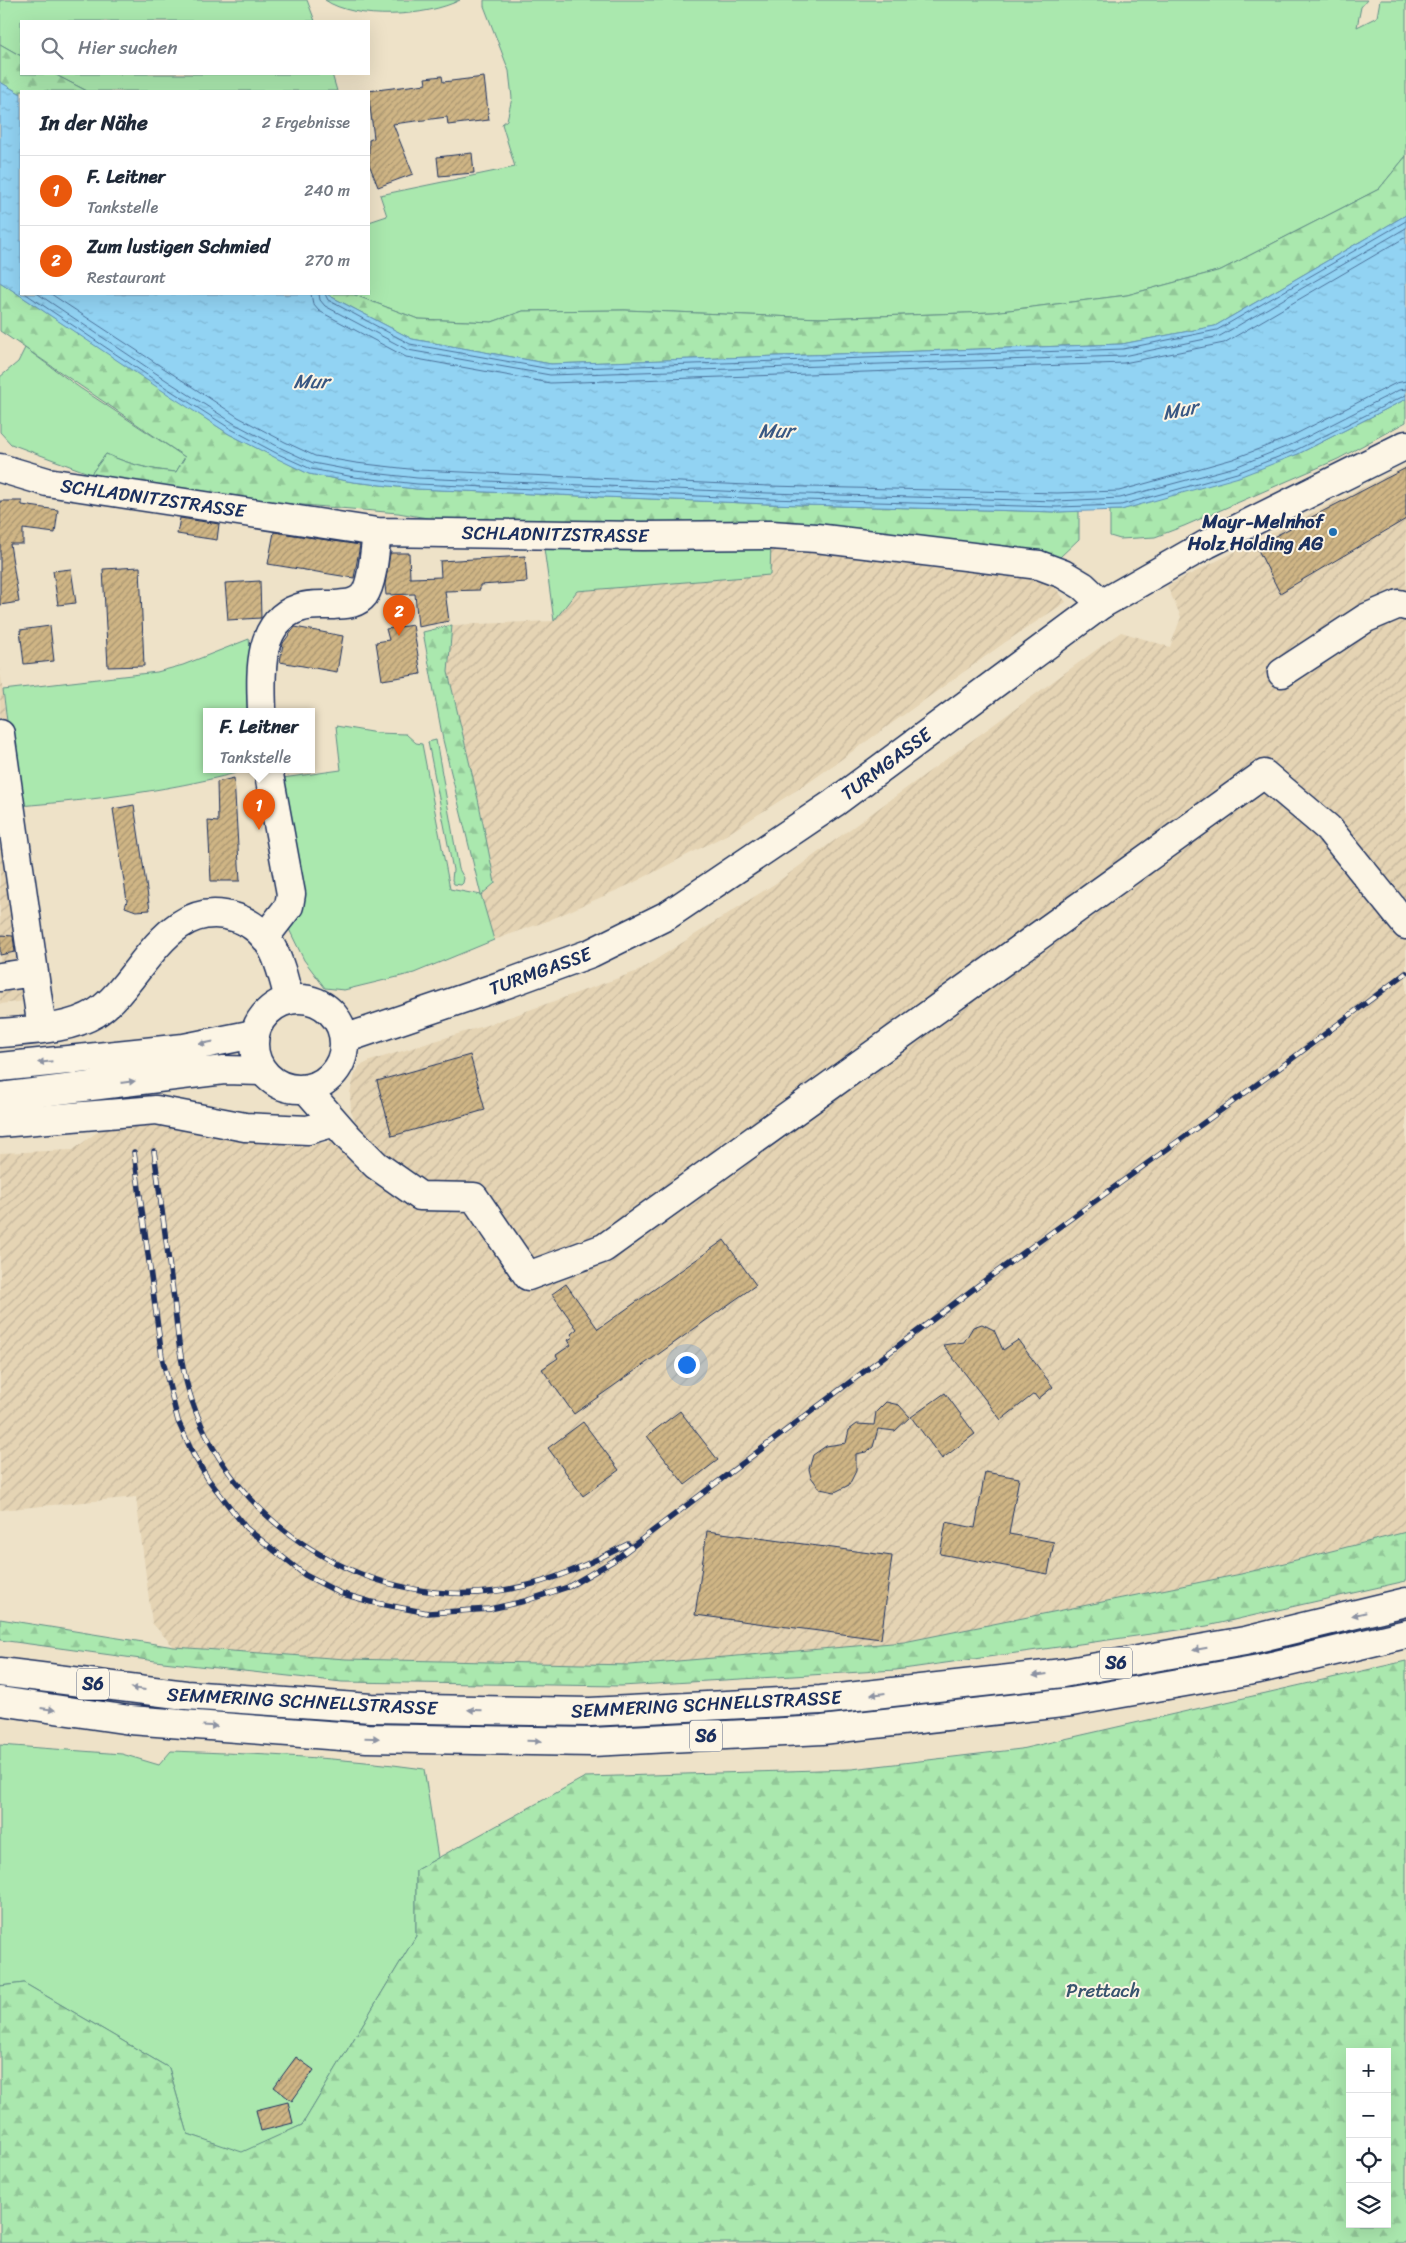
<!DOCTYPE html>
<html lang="de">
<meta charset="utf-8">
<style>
:root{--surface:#fff;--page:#f2f2f3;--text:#1f2937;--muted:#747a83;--line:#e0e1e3;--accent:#ea580c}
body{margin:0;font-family:Sriracha,sans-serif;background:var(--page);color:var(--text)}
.controls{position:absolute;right:15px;bottom:15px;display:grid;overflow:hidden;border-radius:0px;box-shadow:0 5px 20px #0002}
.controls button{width:45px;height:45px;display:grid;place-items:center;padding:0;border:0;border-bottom:1px solid var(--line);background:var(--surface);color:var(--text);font:25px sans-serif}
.you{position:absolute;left:686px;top:1364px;width:18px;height:18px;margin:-12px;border:4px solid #fff;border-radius:50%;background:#1a73e8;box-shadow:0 0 0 8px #1a73e833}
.badge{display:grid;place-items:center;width:32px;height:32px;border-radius:50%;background:var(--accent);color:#fff;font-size:16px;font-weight:700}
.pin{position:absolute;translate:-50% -41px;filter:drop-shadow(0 1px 2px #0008)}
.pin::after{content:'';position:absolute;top:26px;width:18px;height:15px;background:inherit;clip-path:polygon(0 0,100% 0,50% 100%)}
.popup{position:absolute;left:203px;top:708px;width:112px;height:65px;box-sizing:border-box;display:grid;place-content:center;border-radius:0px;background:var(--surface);filter:drop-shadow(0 1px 4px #0005);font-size:16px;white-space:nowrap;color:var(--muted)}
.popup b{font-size:19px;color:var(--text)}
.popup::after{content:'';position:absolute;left:50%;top:100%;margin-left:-10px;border:10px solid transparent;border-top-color:var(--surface)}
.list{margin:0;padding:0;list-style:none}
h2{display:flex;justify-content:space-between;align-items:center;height:65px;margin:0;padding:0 20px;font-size:21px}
h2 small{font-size:16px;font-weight:400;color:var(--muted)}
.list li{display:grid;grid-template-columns:32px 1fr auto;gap:15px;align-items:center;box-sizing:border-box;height:70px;padding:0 20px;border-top:1px solid var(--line)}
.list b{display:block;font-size:19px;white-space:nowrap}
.list p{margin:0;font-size:16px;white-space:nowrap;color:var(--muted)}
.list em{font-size:16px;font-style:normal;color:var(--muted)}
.icon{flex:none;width:28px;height:28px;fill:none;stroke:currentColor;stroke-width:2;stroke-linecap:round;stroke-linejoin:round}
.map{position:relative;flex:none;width:1406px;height:2243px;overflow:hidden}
.search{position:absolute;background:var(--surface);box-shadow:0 5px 20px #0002;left:20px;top:20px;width:350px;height:55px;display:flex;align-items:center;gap:12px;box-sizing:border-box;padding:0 18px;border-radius:0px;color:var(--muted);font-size:19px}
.panel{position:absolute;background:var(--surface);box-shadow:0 5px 20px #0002;left:20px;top:90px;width:350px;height:205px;border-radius:0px}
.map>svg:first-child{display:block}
.industrial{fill:url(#industrial-furrows)}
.grass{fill:#aae8ae;stroke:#628c86}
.forest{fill:url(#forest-firs);stroke:#628c86;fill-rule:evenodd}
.water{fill:url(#water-ripples);stroke:#6291b7}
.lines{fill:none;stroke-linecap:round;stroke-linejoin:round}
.shore{stroke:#4b719a;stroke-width:1}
.building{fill:url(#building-hatch);stroke:#1b2f5e}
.minor-casing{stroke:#1b2f5e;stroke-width:31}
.major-casing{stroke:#1b2f5e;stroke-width:31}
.highway-casing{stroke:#1b2f5e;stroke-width:31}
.minor{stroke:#fcf5e5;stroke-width:28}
.major{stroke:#fcf5e5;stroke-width:28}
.highway{stroke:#fcf5e5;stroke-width:28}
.rail-casing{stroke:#1b2f5e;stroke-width:5.5}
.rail{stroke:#fcf5e5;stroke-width:4;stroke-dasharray:11;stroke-linecap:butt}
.oneway{fill:#8c92a2}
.poi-dot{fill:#1f6fb2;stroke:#fcf5e5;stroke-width:2}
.labels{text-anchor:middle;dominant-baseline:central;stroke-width:4;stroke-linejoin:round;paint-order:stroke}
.shield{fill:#fcf5e5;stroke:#5e6a86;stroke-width:1}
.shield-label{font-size:18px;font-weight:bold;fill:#1b2f5e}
.street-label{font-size:19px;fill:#1b2f5e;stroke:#fcf5e5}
.poi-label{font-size:19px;font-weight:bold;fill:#1b2f5e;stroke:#fcf5e5;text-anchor:end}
.park-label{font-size:19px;fill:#38546e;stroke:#fcf5e5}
.water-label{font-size:20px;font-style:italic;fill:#395883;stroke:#fcf5e5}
</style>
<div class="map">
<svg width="1406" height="2243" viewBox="0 0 1406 2243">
<defs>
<pattern id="industrial-furrows" width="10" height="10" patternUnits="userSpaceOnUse" patternTransform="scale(1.25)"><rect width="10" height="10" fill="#e5d4b4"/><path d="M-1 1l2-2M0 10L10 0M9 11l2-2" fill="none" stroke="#c4b69d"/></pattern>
<pattern id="forest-firs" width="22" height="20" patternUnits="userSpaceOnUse" patternTransform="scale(1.25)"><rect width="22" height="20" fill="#aae8ae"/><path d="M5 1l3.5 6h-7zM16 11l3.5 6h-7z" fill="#92c798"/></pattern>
<pattern id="water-ripples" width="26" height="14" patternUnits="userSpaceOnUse" patternTransform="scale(1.25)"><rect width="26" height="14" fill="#92d3f3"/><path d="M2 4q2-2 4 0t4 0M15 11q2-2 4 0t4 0" fill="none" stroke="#7db5d3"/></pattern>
<pattern id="building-hatch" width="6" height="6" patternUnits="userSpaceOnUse" patternTransform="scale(1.25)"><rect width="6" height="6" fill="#cfb585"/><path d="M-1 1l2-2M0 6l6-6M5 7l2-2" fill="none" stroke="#a79470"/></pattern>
</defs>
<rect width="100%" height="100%" fill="#eee2c8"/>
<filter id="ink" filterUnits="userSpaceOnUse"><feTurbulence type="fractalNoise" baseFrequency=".02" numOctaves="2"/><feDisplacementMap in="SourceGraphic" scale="10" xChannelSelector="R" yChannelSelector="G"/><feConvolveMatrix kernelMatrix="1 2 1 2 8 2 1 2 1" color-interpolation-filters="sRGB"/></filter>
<g filter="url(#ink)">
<path class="industrial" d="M1406,466V1532L1241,1574L904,1643L630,1665L346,1659L174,1647L152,1623L136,1497L0,1510V1153L73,1150L104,1127L143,1125L328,1143L349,1138L360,1131L351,1112L350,1093L355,1074L360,1066L370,1061L490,1024L638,971L776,883L1121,632L1170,647L1181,617L1167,586Z
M771,542L1032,576L1052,583L1066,602L1007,641L811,781L726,835L631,884L547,921L494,940L481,895L495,883L478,799L448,672L452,625L554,621L577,591L769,575Z
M0,668L5,713L49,998L0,1004Z"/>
<path class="grass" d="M0,0H307L315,21H21V56L0,44Z
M325,0H460C427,17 355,21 325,0Z
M484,0H1367L1361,7L1357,27L1377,17L1380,0H1406V156L1379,189L1221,270L1127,295L993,312L820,318L625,310L523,311L492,322L418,319L352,294H369V222L387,216L380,195L515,167L502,124L507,120L512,98L509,71L484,6Z
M54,74H332L337,91H87Z
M25,348L80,388L185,457L176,472C151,470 129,464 106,454L91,474L11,444L0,432V377L18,362Z
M543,541L771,542L770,575L577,591L554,621Z
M249,639L257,711H206V769H251C175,790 96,800 18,806L3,690L157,672L183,665Z
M336,726L377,733L406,734L416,743L422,744L450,889L481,895L494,940L414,973L344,990L325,988L304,960L287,925L275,779L341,770Z
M436,740L459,869L464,878L463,883L461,885L454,884L452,880L453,870L428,742Z
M0,1745L122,1754L159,1765L171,1751C256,1754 340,1757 424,1769L438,1858L416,1870V1936L302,2125L242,2153L188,2134L169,2068L24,1983L0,1986Z"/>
<path class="forest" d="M0,44L21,56V74H54L87,91H21V94L0,82Z
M1406,156V215L1215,326L1122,344L551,364L412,339L326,294H352L418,319L492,322L523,311L625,310L820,318L993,312L1127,295L1221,270L1379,189Z
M0,282L229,434L309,474L353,482L416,489L768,504L1057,512L1079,511V539L1060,557L1007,551L451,522L398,513L256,501L91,474L106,454C129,464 150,470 176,472L185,457L0,331Z
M1406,399V422L1338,459L1184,526L1155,537L1120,539L1110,536V510H1121L1298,454Z
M452,625L448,672L478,799L495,883L481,895L443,740L423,632Z
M1406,1532V1581L1207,1626L896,1670L621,1686L342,1682L163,1662L0,1640V1619L174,1647L346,1659L630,1665L904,1642L1241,1574Z
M1406,1661V2243H0V1986L24,1983L169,2068L188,2134L242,2152L302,2125L416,1936V1870L585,1777L852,1769L1021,1749ZM1350,2052H1387V2224H1350Z"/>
<path class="water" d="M0,82L21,94V294H326L412,339L551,364L1122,344L1215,326L1406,215V399L1298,454L1239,477L1121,510L1057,512L768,504L416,489L353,482L309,474L276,458L229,434L163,391L0,282Z"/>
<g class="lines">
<path class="shore" d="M26,294L165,387L231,429L278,454L311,469L354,477L417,484L768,499L1057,507L1121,505L1237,473L1296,450L1406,395
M38,294L169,382L235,424L281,448L313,463L355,471L417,478L768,493L1057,501L1120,498L1235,467L1293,444L1399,390L1406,389
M51,294L238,417L285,442L315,456L356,463L418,470L769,486L1057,493L1119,491L1233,459L1290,437L1396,383L1406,381
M311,294L313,304L319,311L406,357L550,383L1124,363L1224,343L1406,237
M319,294L320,300L325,306L408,350L550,375L1123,356L1220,336L1406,228
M325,294L328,300L410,344L550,369L1123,349L1217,330L1406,221"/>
</g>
<path class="building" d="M442,76L443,82L484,77L489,120L448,125L447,117L393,124L413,174L378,187L369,164V140L374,138L368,91L426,84L425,78Z
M472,153L474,173L439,176L437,157Z
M1406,468V519L1280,593L1256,546Z
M0,501H22V505L58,510L55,533L23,529V544H10L19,602L0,605Z
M180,518L219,524L217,540L177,534Z
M274,532L360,545L354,578L268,564Z
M390,553H409L410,578L441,577L440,561L525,556L527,582L480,585V590L445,591L449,621L418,627L415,594L386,595L385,584Z
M140,567L144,666L108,667L103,569Z
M71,569L76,603L58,605L53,571Z
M260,581L261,618L228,620L225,583Z
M413,625L421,674L382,680L376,642L389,640L386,629Z
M50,626L54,661L24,664L20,630Z
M295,627L343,636L337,672L280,662L283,643Z
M234,778L240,881H211L208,821L218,822L217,782Z
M134,805L150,910L136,911L125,907L127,901L113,809Z
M0,935L13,936L15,952L0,955Z
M470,1055L485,1110L392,1136L377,1081Z
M724,1240L756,1285L574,1414L542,1369L558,1358L556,1355L571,1345L568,1340L573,1337L571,1334L577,1329L552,1294L566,1284L598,1329Z
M982,1324L994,1330L1003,1350L1018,1340L1053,1387L1038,1399L1034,1394L1001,1420L943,1345L964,1342L973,1327Z
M945,1393L975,1434L942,1459L911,1417Z
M886,1402L899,1405L910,1417L895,1431L878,1429L873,1447L866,1452L856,1454V1471L849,1485L835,1492L820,1489L811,1477L809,1469L813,1455L826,1446L846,1443L849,1430L857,1424L874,1425L876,1412Z
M680,1411L718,1460L685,1485L647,1436Z
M583,1422L619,1470L583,1496L548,1448Z
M985,1472L1019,1478L1009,1534L1054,1542L1048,1574L940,1554L946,1522L975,1528Z
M707,1531L892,1556L881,1639L695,1615Z
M296,2057L314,2070L292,2101L274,2087Z
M288,2102L293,2123L261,2131L256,2110Z"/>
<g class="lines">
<defs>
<path id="minor" d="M0,468L47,482L377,532L642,536L771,535L816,538L1039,565L1063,574L1083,586L1102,604
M1282,673L1366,618L1399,604L1406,606
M262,711C261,676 256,622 299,608C309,604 322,605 333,605C344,604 356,605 364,595C373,583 375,547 377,532
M0,734L42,1029
M265,937L289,906L291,894L268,769
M0,977L34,972
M0,1033C31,1030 68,1030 96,1013C142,983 166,894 237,918C274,931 281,967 289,1000
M306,1089L349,1138L376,1165L420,1196L474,1197L528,1276L604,1248L1264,774L1328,828L1406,925
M0,1123L156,1110L245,1127L308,1130L335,1122"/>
<path id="major" d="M254 1044a45 45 0 1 1 90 0a45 45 0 1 1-90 0Z
M344,1039L509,983L591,953L668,915L834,803L1102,604L1207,544L1406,445"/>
<path id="highway" d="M0,1067L184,1048L254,1034
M0,1097L224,1070L262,1071
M0,1672L186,1695L371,1708L590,1712L821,1700L1063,1673L1245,1641L1406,1602
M0,1701L130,1720L367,1738L592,1742L822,1730L1071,1702L1259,1669L1406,1634"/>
</defs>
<use href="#minor" class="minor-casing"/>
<use href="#major" class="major-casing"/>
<use href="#highway" class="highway-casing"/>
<use href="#minor" class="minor"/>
<use href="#major" class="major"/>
<use href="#highway" class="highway"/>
<defs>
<path id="rail" d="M154,1151C161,1201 167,1250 174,1299C177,1329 180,1360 188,1388C227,1526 375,1617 515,1588C557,1580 590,1563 628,1544
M134,1152L162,1357L178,1421L193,1454L208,1479L246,1528L305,1575L340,1593L371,1602L428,1613L490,1609L525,1601L568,1587L613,1561L980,1284L1285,1064L1406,973"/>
</defs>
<use href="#rail" class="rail-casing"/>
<use href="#rail" class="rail"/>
</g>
<defs><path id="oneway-solid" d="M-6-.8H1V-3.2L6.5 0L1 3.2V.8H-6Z" transform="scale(1.25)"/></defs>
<g class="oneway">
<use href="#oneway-solid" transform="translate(206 1043) rotate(169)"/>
<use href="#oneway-solid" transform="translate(45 1062) rotate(174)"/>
<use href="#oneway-solid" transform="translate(128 1082) rotate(-7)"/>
<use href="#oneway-solid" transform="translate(1359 1614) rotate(167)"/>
<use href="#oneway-solid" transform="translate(1200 1649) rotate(170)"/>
<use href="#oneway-solid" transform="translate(1040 1675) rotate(173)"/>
<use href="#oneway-solid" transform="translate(138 1689) rotate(-173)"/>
<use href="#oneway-solid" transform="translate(878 1694) rotate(173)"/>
<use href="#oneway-solid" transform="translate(48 1709) rotate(8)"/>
<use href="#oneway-solid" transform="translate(475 1710) rotate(-179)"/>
<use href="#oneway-solid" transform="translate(210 1726) rotate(4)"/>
<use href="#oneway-solid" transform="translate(372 1738) rotate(2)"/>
<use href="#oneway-solid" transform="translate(534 1741) rotate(1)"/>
</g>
</g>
<circle class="poi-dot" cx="1333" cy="532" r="5"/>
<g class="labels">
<g class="shield">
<rect x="1100" y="1647.5" width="32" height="31" rx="4"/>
<rect x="77" y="1668.5" width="32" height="31" rx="4"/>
<rect x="690" y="1720.5" width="32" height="31" rx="4"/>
</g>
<g class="shield-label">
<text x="1116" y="1663">S6</text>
<text x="93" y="1684">S6</text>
<text x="706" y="1736">S6</text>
</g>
<g class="street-label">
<text transform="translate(153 498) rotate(8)">SCHLADNITZSTRASSE</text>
<text transform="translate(555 534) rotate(1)">SCHLADNITZSTRASSE</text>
<text transform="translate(886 764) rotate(-37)">TURMGASSE</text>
<text transform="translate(540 971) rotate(-20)">TURMGASSE</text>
<text transform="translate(302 1701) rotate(3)">SEMMERING SCHNELLSTRASSE</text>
<text transform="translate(706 1704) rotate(-3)">SEMMERING SCHNELLSTRASSE</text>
</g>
<g class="poi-label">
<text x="1323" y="521">Mayr-Melnhof<tspan x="1323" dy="22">Holz Holding AG</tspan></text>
</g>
<g class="park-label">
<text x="1103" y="1990">Prettach</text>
</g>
<g class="water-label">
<text x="311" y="381">Mur</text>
<text transform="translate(1180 410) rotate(-11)">Mur</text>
<text transform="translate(776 431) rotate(-1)">Mur</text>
</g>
</g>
</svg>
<div class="controls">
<button>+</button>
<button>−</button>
<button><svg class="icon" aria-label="locate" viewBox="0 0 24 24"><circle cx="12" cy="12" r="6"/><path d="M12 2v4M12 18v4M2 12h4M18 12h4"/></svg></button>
<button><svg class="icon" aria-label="layers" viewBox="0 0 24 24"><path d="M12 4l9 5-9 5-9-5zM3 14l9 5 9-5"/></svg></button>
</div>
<div class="you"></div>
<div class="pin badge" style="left:259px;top:830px">1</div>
<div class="popup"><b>F. Leitner</b>Tankstelle</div>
<div class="pin badge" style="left:399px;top:636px">2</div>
<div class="search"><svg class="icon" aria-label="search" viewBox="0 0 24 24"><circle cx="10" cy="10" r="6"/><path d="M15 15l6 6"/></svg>Hier suchen</div>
<section class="panel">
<h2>In der Nähe<small>2 Ergebnisse</small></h2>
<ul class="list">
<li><span class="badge">1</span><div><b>F. Leitner</b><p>Tankstelle</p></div><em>240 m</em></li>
<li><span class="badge">2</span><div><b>Zum lustigen Schmied</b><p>Restaurant</p></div><em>270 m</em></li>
</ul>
</section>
</div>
